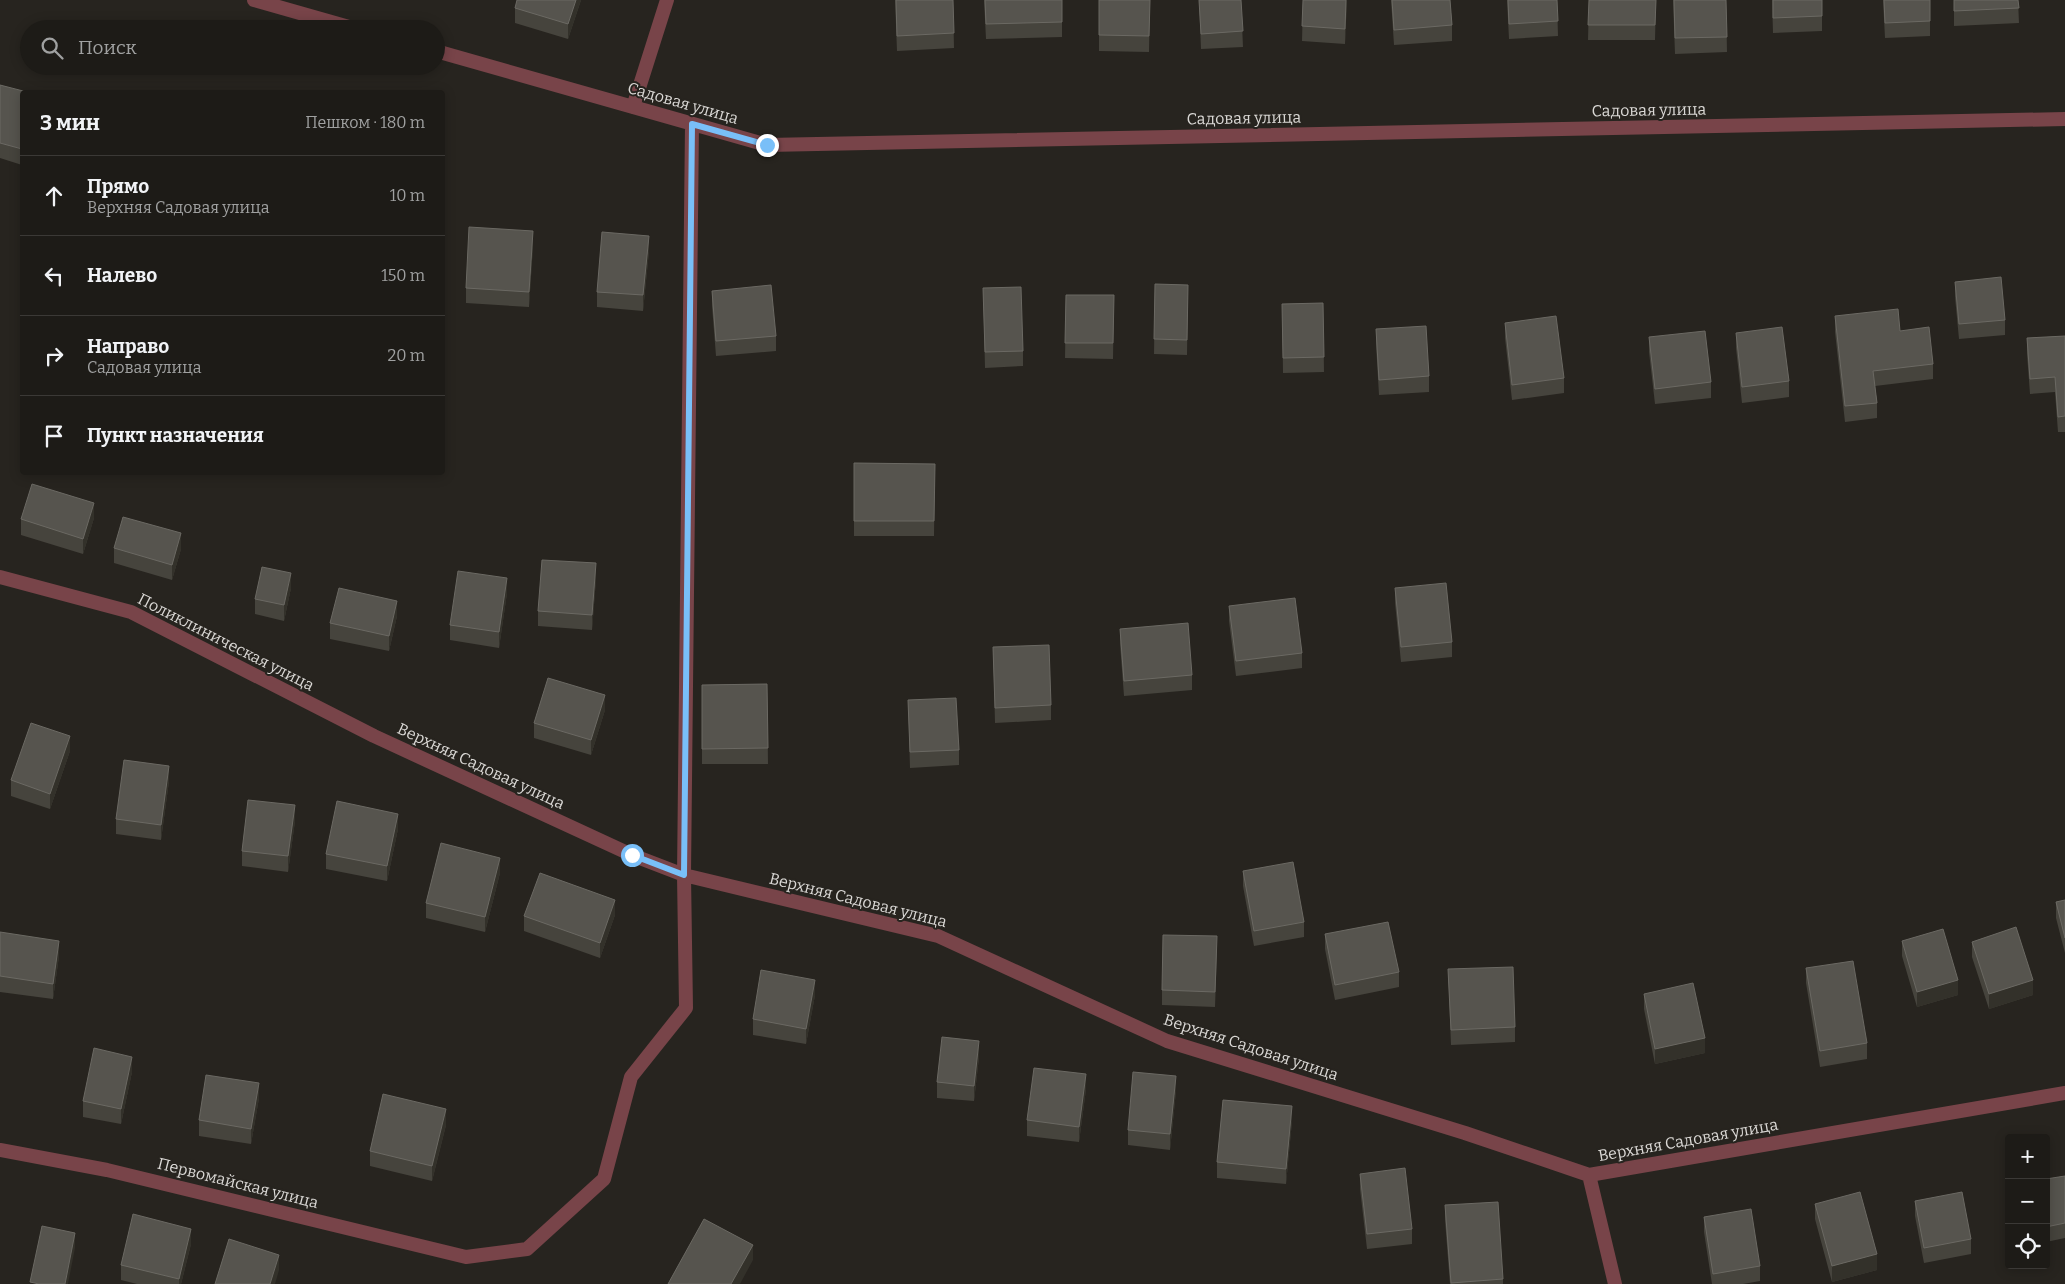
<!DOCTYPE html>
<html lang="ru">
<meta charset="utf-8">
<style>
:root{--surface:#1d1b17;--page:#2a2824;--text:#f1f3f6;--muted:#a0a1a1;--line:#3b3936}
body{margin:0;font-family:Bitter,serif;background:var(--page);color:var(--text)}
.controls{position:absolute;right:15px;bottom:15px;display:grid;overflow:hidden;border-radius:5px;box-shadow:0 2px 12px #0003}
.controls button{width:45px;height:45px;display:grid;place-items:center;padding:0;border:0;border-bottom:1px solid var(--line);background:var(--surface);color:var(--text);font:25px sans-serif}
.stop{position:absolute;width:15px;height:15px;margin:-11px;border:4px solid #79bff8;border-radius:50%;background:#fff}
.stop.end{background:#79bff8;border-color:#fff;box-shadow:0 1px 5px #0008}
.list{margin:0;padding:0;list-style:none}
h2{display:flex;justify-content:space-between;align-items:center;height:65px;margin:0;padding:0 20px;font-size:21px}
h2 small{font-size:16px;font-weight:400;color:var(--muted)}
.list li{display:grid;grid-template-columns:32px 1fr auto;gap:15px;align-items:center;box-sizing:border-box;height:80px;padding:0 20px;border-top:1px solid var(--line)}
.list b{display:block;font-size:19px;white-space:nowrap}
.list p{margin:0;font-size:16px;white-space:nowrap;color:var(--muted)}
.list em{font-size:16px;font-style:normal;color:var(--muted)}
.icon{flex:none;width:28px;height:28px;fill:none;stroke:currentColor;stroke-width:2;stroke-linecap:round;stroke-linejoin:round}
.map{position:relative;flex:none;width:2065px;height:1284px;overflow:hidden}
.search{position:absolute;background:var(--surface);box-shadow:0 2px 12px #0003;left:20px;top:20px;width:425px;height:55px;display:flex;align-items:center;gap:12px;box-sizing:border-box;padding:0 18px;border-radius:28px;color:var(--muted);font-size:19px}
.panel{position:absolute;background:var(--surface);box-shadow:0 2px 12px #0003;left:20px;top:90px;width:425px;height:385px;border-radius:5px}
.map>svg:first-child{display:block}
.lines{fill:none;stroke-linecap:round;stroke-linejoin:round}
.minor{stroke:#784449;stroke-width:14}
.wall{fill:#46443d}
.shaded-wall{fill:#33312a}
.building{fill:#56544e;stroke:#6b6963}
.route{stroke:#79bff8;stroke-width:6}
.labels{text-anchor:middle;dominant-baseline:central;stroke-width:4;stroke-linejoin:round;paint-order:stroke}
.street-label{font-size:16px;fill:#dad8d5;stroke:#27241f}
</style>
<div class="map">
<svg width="2065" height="1284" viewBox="0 0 2065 1284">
<rect width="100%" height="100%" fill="#27241f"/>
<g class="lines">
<path class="minor" d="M254,0L356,29
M436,51L767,145L2065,119
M633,107L667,0
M0,577L131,612L374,736L632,855L684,875L938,936L1167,1041L1465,1133L1589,1175L2065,1093
M0,1150L107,1170L466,1257L527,1249L604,1179L631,1077L686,1008L684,875L692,124
M1589,1175L1615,1284"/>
</g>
<path class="wall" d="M581,0L568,39L515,23V8Z
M895,0H953L954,48L897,51Z
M984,0H1062V37L986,39Z
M1099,0H1150L1149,52L1099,51Z
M1199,0H1241L1243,47L1201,49Z
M1303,0H1347L1345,44L1302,41Z
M1391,0H1450L1452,25V41L1394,45Z
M1507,0H1557L1558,36L1509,39Z
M1589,0H1656L1655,40H1588Z
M1673,0H1726L1727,52L1675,54Z
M1772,0H1822V31L1773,33Z
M1883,0H1930V36L1885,38Z
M1954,0H2018L2019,23L1954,26Z
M0,85L22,92V165L0,158Z
M533,246L529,307L466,303V288Z
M649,251L643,311L597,307V292Z
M1955,282L2005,320V335L1959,339L1955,297Z
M1155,284L1188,285L1187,355L1154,354Z
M983,288L1023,351V366L985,368Z
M712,291L776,336V351L716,356L712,306Z
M1066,295H1114L1113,359L1065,358Z
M1323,303L1324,372L1283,373L1282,304Z
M1835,316L1900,331L1933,364V379L1875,386L1877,403V418L1845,422L1835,332Z
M1505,323L1564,378V393L1512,400L1505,338Z
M1376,329L1429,376V392L1379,395L1376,344Z
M1736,333L1789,381V397L1742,403L1736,348Z
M2065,336V432H2058L2055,392L2030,394L2027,354V338Z
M1649,337L1711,382V398L1655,404L1649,352Z
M854,463L935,464L934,536H854Z
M94,518L83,554L21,535V519Z
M114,548L181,549L172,580L114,563Z
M596,579L592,630L538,626V611Z
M291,588L284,621L255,614V599Z
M1395,588L1452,642V657L1401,662L1395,603Z
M507,593L499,648L450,640V625Z
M1229,606L1302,653V668L1236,676L1229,621Z
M397,616L389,651L330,639V623Z
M1120,629L1192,675V690L1124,696L1120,644Z
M993,647L1051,705V720L995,723Z
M767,684L768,764H702V685Z
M908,700L959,750V765L910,768Z
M605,710L591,755L534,738V723Z
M70,751L50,809L11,796V780Z
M169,781L161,840L116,834V819Z
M295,821L288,872L242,866V851Z
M398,829L387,881L326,869V854Z
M1243,871L1304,922V937L1254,946L1243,886Z
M500,873L485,932L426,918V903Z
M2065,900V953L2056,918V902Z
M615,915L600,958L524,931V916Z
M0,932L59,956L53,999L0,992Z
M1325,934L1399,972V987L1335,1000L1325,949Z
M1902,941L1958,995L1917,1007L1902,956Z
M1972,942L2033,995L1989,1009L1972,957Z
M1217,951L1215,1007L1162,1005V990Z
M1806,968L1867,1043V1059L1820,1067L1806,983Z
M1448,969L1515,1027V1042L1451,1045Z
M1644,994L1705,1053L1655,1064L1644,1009Z
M815,995L806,1044L753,1035V1019Z
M979,1057L974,1101L937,1098V1082Z
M132,1072L121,1124L83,1117V1101Z
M1086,1089L1079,1142L1027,1136V1120Z
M1176,1091L1170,1150L1128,1145V1130Z
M259,1098L251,1144L199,1136V1120Z
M1292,1121L1286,1184L1217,1178V1162Z
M446,1125L432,1181L370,1166V1151Z
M1360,1174L1412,1229V1244L1367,1249L1360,1189Z
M2065,1176V1238L2046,1242V1179Z
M1915,1201L1971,1239V1254L1924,1263L1915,1216Z
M1815,1204L1877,1270L1832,1282L1815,1219Z
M1445,1205L1503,1279V1284H1450L1445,1220Z
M1704,1217L1760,1266V1281L1743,1284H1712L1704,1232Z
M191,1244L181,1284H137L121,1280V1265Z"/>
<path class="shaded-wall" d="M576,0H581L568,39V24Z
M1346,0H1347L1345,44V29Z
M533,231V246L529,307V292Z
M649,236V251L643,311V295Z
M94,503V518L83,554V539Z
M181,533V549L172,580V565Z
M596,563V579L592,630V615Z
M291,573V588L284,621V605Z
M507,578V593L499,648V632Z
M397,601V616L389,651V636Z
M605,695V710L591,755V740Z
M70,736V751L50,809V794Z
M169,766V781L161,840V825Z
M295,805V821L288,872V856Z
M398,814V829L387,881V866Z
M500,858V873L485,932V917Z
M615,900V915L600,958V943Z
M59,941V956L53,999V984Z
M815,980V995L806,1044V1029Z
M1958,980V995L1917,1007V992Z
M2033,980V995L1989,1009V994Z
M1705,1038V1053L1655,1064V1049Z
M979,1041V1057L974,1101V1086Z
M132,1057V1072L121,1124V1109Z
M1086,1074V1089L1079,1142V1127Z
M1176,1076V1091L1170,1150V1134Z
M259,1083V1098L251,1144V1129Z
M1292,1106V1121L1286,1184V1169Z
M446,1109V1125L432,1181V1166Z
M191,1229V1244L181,1284H179V1279Z
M75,1233V1248L68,1284H65Z
M753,1245V1260L740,1284H731Z
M1877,1254V1270L1832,1282V1266Z
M279,1255V1270L275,1284H270Z"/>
<path class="building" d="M517,0H576L568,24L515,8Z
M896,0H953L954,33L897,36Z
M985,0H1062V22L986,24Z
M1099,0H1150L1149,36L1099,35Z
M1199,0H1241L1243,31L1201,34Z
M1303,0H1346L1345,29L1302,26Z
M1392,0H1450L1452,25L1394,30Z
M1508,0H1557L1558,21L1509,24Z
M1589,0H1656L1655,25H1588Z
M1674,0H1726L1727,37L1675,38Z
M1773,0H1822V16L1773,18Z
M1884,0H1930V21L1885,23Z
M1954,0H2018L2019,8L1954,11Z
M0,85L27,92H22V149L0,143Z
M469,227L533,231L529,292L466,288Z
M602,232L649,236L643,295L597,292Z
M2001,277L2005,320L1959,324L1955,282Z
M1155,284L1188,285L1187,340L1154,339Z
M771,285L776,336L716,341L712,291Z
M1021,287L1023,351L985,352L983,288Z
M1066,295H1114L1113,343H1065Z
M1323,303L1324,357L1283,358L1282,304Z
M1898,309L1900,331L1929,327L1933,364L1873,371L1877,403L1845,406L1835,316Z
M1556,316L1564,378L1512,385L1505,323Z
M1426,326L1429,376L1379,380L1376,329Z
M1782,327L1789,381L1742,387L1736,333Z
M1705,331L1711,382L1655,389L1649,337Z
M2065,336V416L2058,417L2055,377L2030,379L2027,338Z
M854,463L935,464L934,521H854Z
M32,484L94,503L83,539L21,519Z
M123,517L181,533L172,565L114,548Z
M542,560L596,563L592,615L538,611Z
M262,567L291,573L284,605L255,599Z
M458,571L507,578L499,632L450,625Z
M1446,583L1452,642L1401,647L1395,588Z
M339,588L397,601L389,636L330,623Z
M1295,598L1302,653L1236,661L1229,606Z
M1188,623L1192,675L1124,681L1120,629Z
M1049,645L1051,705L995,708L993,647Z
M548,678L605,695L591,740L534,723Z
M767,684L768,748L702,749V685Z
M956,698L959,750L910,752L908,700Z
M31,723L70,736L50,794L11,780Z
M124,760L169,766L161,825L116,819Z
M248,800L295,805L288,856L242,851Z
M337,801L398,814L387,866L326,854Z
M441,843L500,858L485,917L426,903Z
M1293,862L1304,922L1254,931L1243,871Z
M540,873L615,900L600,943L524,916Z
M2065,900V938L2056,902Z
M1388,922L1399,972L1335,985L1325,934Z
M2016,927L2033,980L1989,994L1972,942Z
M1943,929L1958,980L1917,992L1902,941Z
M0,932L59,941L53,984L0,976Z
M1163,935L1217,936L1215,992L1162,990Z
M1853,961L1867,1043L1820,1051L1806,968Z
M1513,967L1515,1027L1451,1030L1448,969Z
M761,970L815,980L806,1029L753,1019Z
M1693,983L1705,1038L1655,1049L1644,994Z
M942,1037L979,1041L974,1086L937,1082Z
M94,1048L132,1057L121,1109L83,1101Z
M1034,1068L1086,1074L1079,1127L1027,1120Z
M1133,1072L1176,1076L1170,1134L1128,1130Z
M206,1075L259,1083L251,1129L199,1120Z
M383,1094L446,1109L432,1166L370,1151Z
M1223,1100L1292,1106L1286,1169L1217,1162Z
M1405,1168L1412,1229L1367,1234L1360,1174Z
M2065,1176V1223L2046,1227V1179Z
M1860,1192L1877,1254L1832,1266L1815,1204Z
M1962,1192L1971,1239L1924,1248L1915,1201Z
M1498,1202L1503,1279L1451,1283L1445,1205Z
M1751,1209L1760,1266L1713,1274L1704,1217Z
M133,1214L191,1229L179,1279L121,1265Z
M704,1219L753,1245L731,1284H668Z
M42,1226L75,1233L65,1284H39L30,1282Z
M229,1239L279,1255L270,1284H215Z"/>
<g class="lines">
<path class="route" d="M632,855L684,875L692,124L767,145"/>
</g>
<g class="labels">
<g class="street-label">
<text transform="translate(683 103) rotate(16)">Садовая улица</text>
<text transform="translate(1649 110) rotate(-1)">Садовая улица</text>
<text transform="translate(1244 118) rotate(-1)">Садовая улица</text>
<text transform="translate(226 642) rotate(27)">Поликлиническая улица</text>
<text transform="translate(481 766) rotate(25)">Верхняя Садовая улица</text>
<text transform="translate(858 900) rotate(14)">Верхняя Садовая улица</text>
<text transform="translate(1251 1047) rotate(18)">Верхняя Садовая улица</text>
<text transform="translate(1688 1140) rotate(-10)">Верхняя Садовая улица</text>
<text transform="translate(238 1183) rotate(14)">Первомайская улица</text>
</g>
</g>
</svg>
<div class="controls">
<button>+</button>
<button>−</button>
<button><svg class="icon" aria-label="locate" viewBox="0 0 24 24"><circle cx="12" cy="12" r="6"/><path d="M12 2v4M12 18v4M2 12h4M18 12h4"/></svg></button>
</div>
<div class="stop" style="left:632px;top:855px"></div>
<div class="stop end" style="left:767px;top:145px"></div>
<div class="search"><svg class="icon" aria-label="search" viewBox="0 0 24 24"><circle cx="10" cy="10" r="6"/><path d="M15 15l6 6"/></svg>Поиск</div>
<section class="panel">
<h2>3 мин<small>Пешком · 180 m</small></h2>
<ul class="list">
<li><svg class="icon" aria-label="ahead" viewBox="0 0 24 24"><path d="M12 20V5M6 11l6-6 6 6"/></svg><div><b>Прямо</b><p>Верхняя Садовая улица</p></div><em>10 m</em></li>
<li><svg class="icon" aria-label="left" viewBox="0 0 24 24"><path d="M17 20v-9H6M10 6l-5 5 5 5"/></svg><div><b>Налево</b></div><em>150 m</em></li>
<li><svg class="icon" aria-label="right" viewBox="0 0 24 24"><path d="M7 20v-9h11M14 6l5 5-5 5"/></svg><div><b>Направо</b><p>Садовая улица</p></div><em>20 m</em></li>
<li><svg class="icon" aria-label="arrive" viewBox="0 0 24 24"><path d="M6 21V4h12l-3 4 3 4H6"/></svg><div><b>Пункт назначения</b></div></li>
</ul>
</section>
</div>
